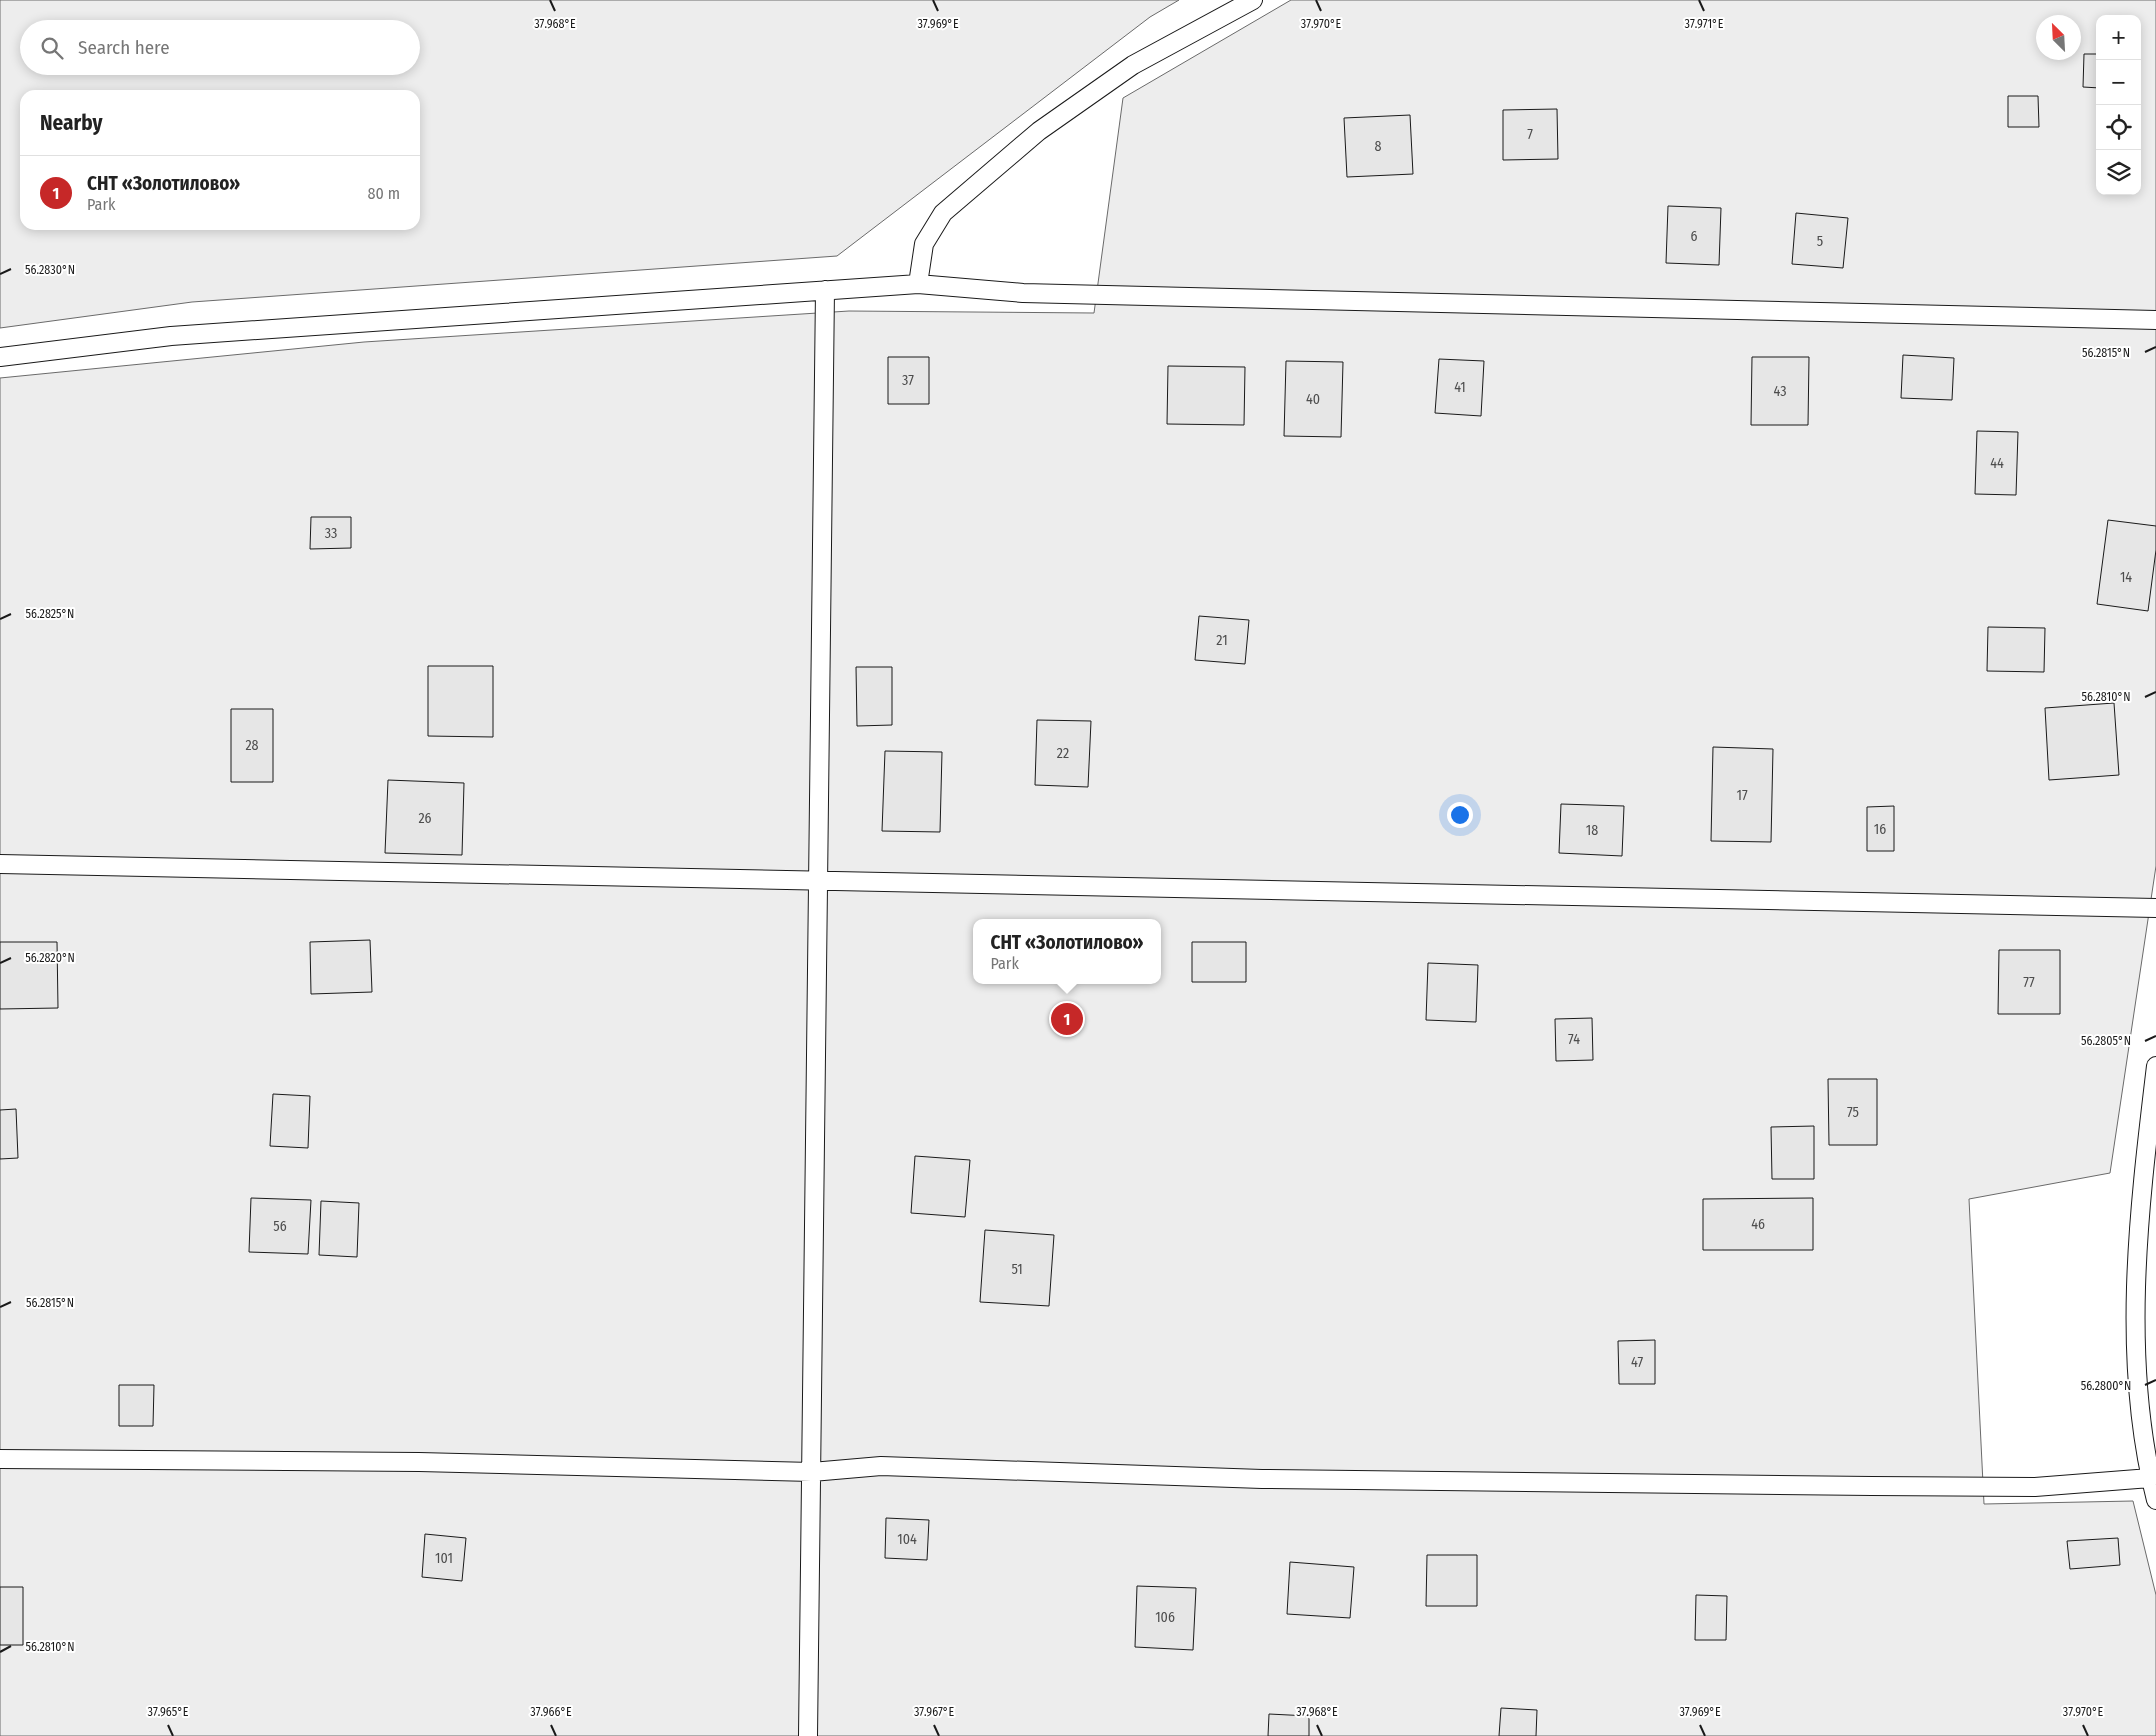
<!DOCTYPE html>
<meta charset="utf-8">
<style>
:root{--surface:#fff;--page:#f6f6f6;--text:#222;--muted:#767676;--line:#e0e0e0;--accent:#c62828}
body{margin:0;font-family:"Fira Sans Condensed",sans-serif;background:var(--page);color:var(--text)}
.controls{position:absolute;right:15px;top:15px;display:grid;overflow:hidden;border-radius:10px;box-shadow:0 2px 12px #0003}
.controls button{width:45px;height:45px;display:grid;place-items:center;padding:0;border:0;border-bottom:1px solid var(--line);background:var(--surface);color:var(--text);font:25px sans-serif}
.compass{position:absolute;left:2036px;top:15px;width:45px;height:45px;border-radius:50%;background:var(--surface);box-shadow:0 2px 12px #0003;rotate:336deg}
.you{position:absolute;left:1459px;top:814px;width:18px;height:18px;margin:-12px;border:4px solid #fff;border-radius:50%;background:#1a73e8;box-shadow:0 0 0 8px #1a73e833}
.badge{display:grid;place-items:center;width:32px;height:32px;border-radius:50%;background:var(--accent);color:#fff;font-size:16px;font-weight:700}
.pin{position:absolute;translate:-50% -50%;border:2px solid #fff;box-shadow:0 1px 5px #0006}
.popup{position:absolute;left:973px;top:919px;width:188px;height:65px;box-sizing:border-box;display:grid;place-content:center;border-radius:10px;background:var(--surface);filter:drop-shadow(0 1px 4px #0005);font-size:16px;white-space:nowrap;color:var(--muted)}
.popup b{font-size:19px;color:var(--text)}
.popup::after{content:'';position:absolute;left:50%;top:100%;margin-left:-10px;border:10px solid transparent;border-top-color:var(--surface)}
.list{margin:0;padding:0;list-style:none}
h2{display:flex;justify-content:space-between;align-items:center;height:65px;margin:0;padding:0 20px;font-size:21px}
h2 small{font-size:16px;font-weight:400;color:var(--muted)}
.list li{display:grid;grid-template-columns:32px 1fr auto;gap:15px;align-items:center;box-sizing:border-box;height:75px;padding:0 20px;border-top:1px solid var(--line)}
.list b{display:block;font-size:19px;white-space:nowrap}
.list p{margin:0;font-size:16px;white-space:nowrap;color:var(--muted)}
.list em{font-size:16px;font-style:normal;color:var(--muted)}
.icon{flex:none;width:28px;height:28px;fill:none;stroke:currentColor;stroke-width:2;stroke-linecap:round;stroke-linejoin:round}
.map{position:relative;flex:none;width:2156px;height:1736px;overflow:hidden}
.search{position:absolute;background:var(--surface);box-shadow:0 2px 12px #0003;left:20px;top:20px;width:400px;height:55px;display:flex;align-items:center;gap:12px;box-sizing:border-box;padding:0 18px;border-radius:28px;color:var(--muted);font-size:19px}
.panel{position:absolute;background:var(--surface);box-shadow:0 2px 12px #0003;left:20px;top:90px;width:400px;height:140px;border-radius:15px}
.map>svg:first-child{display:block}
.built{fill:#ededed;stroke:#6a6a6a;fill-rule:evenodd}
.building{fill:#e6e6e6;stroke:#1a1a1a}
.lines{fill:none;stroke-linecap:round;stroke-linejoin:round}
.service-casing{stroke:#1a1a1a;stroke-width:20}
.service{stroke:#fff;stroke-width:18}
.ticks{fill:none;stroke:#1a1a1a;stroke-width:2}
.labels{text-anchor:middle;dominant-baseline:central;stroke-width:4;stroke-linejoin:round;paint-order:stroke}
.number-label{font-size:14px;fill:#4d4d4d}
.ticks-label{font-size:12px;text-anchor:middle;fill:#1a1a1a;stroke:#fff;stroke-width:4;stroke-linejoin:round;paint-order:stroke}
</style>
<div class="map">
<svg width="2156" height="1736" viewBox="0 0 2156 1736">
<rect width="100%" height="100%" fill="#fff"/>
<path class="built" d="M0,0H1179L1150,17L837,256L192,302L0,328ZM29,29H411V66H29ZM25,95H415V225H25Z
M1291,0H2156V866L2110,1173L1969,1199L1984,1504L2133,1501L2156,1595V1736H0V378L364,342L849,311L1094,313L1123,98ZM2100,19H2137V191H2100ZM2044,22H2074V52H2044ZM977,923H1157V980H977Z"/>
<path class="building" d="M2084,54H2100V88L2083,87Z
M2008,96H2038L2039,127H2008Z
M1557,109L1558,159L1503,160V110Z
M1410,115L1413,174L1347,177L1344,118Z
M1668,206L1721,208L1719,265L1666,263Z
M1796,213L1848,218L1843,268L1792,264Z
M1903,355L1954,358L1952,400L1901,398Z
M888,357H929V404H888Z
M1752,357H1809L1808,425H1751Z
M1439,359L1484,361L1481,416L1435,413Z
M1286,361L1343,362L1341,437L1284,436Z
M1168,366L1245,367L1244,425L1167,424Z
M1977,431L2018,432L2016,495L1975,494Z
M311,517H351V548L310,549Z
M2108,520L2156,526V550L2148,611L2097,604Z
M1199,616L1249,620L1245,664L1195,660Z
M1988,627L2045,628L2044,672L1987,671Z
M428,666H493V737L428,736Z
M856,667H892V725L857,726Z
M2114,703L2119,775L2049,780L2045,708Z
M231,709H273V782H231Z
M1037,720L1091,721L1088,787L1035,785Z
M1713,747L1773,749L1771,842L1711,841Z
M885,751L942,752L940,832L882,831Z
M388,780L464,783L462,855L385,853Z
M1561,804L1624,806L1622,856L1559,853Z
M1894,806V851H1867V807Z
M370,940L372,992L311,994L310,942Z
M0,942H57L58,1008L0,1009Z
M1192,942H1246V982H1192Z
M1999,950H2060V1014H1998Z
M1428,963L1478,965L1476,1022L1426,1020Z
M1592,1018L1593,1060L1556,1061L1555,1019Z
M1828,1079H1877V1145H1829Z
M273,1094L310,1096L308,1148L270,1146Z
M16,1109L18,1158L0,1159V1110Z
M1814,1126V1179H1772L1771,1127Z
M915,1156L970,1160L965,1217L911,1213Z
M251,1198L311,1200L308,1254L249,1252Z
M1813,1198V1250H1703V1199Z
M321,1201L359,1203L357,1257L319,1255Z
M985,1230L1054,1235L1049,1306L980,1302Z
M1655,1340V1384H1619L1618,1341Z
M119,1385H154L153,1426H119Z
M886,1518L929,1520L927,1560L885,1558Z
M425,1534L466,1538L462,1581L422,1577Z
M2118,1538L2120,1565L2070,1569L2067,1541Z
M1427,1555H1477V1606H1426Z
M1290,1562L1354,1567L1350,1618L1287,1614Z
M1137,1586L1196,1588L1193,1650L1135,1647Z
M0,1587H23V1645H0Z
M1696,1595L1727,1596L1726,1640H1695Z
M1501,1708L1537,1710L1536,1736H1499Z
M1269,1714L1309,1716V1736H1268Z"/>
<g class="lines">
<defs>
<path id="service" d="M918,284L924,244L943,213L1039,131L1133,65L1253,0
M0,357L171,336L918,284L1023,293L2156,320
M0,864L2156,908
M2156,1066C2139,1208 2120,1359 2156,1500
M0,1459L419,1462L812,1472L881,1466L1262,1479L1872,1486L2035,1487L2150,1478
M808,1736L825,290"/>
</defs>
<use href="#service" class="service-casing"/>
<use href="#service" class="service"/>
</g>
<path class="ticks" d="M550,0L555,11M933,0L938,11M1316,0L1321,11M1699,0L1704,11M0,274L11,269M2145,352L2156,347M0,619L11,614M2145,697L2156,692M0,963L11,958M2145,1041L2156,1036M0,1307L11,1302M2145,1385L2156,1380M0,1652L11,1646M168,1725L173,1736M551,1725L556,1736M934,1725L939,1736M1317,1725L1322,1736M1700,1725L1705,1736M2083,1725L2088,1736"/>
<g class="labels">
<g class="number-label">
<text x="1530" y="134">7</text>
<text x="1378" y="146">8</text>
<text x="1694" y="236">6</text>
<text x="1820" y="241">5</text>
<text x="908" y="380">37</text>
<text x="1460" y="387">41</text>
<text x="1780" y="391">43</text>
<text x="1313" y="399">40</text>
<text x="1997" y="463">44</text>
<text x="331" y="533">33</text>
<text x="2126" y="577">14</text>
<text x="1222" y="640">21</text>
<text x="252" y="745">28</text>
<text x="1063" y="753">22</text>
<text x="1742" y="795">17</text>
<text x="425" y="818">26</text>
<text x="1880" y="829">16</text>
<text x="1592" y="830">18</text>
<text x="2029" y="982">77</text>
<text x="1574" y="1039">74</text>
<text x="1853" y="1112">75</text>
<text x="1758" y="1224">46</text>
<text x="280" y="1226">56</text>
<text x="1017" y="1269">51</text>
<text x="1637" y="1362">47</text>
<text x="907" y="1539">104</text>
<text x="444" y="1558">101</text>
<text x="1165" y="1617">106</text>
</g>
</g>
<g class="ticks-label">
<text x="555" y="28">37.968°E</text>
<text x="938" y="28">37.969°E</text>
<text x="1321" y="28">37.970°E</text>
<text x="1704" y="28">37.971°E</text>
<text x="50" y="274">56.2830°N</text>
<text x="2106" y="357">56.2815°N</text>
<text x="50" y="618">56.2825°N</text>
<text x="2106" y="701">56.2810°N</text>
<text x="50" y="962">56.2820°N</text>
<text x="2106" y="1045">56.2805°N</text>
<text x="50" y="1307">56.2815°N</text>
<text x="2106" y="1390">56.2800°N</text>
<text x="50" y="1651">56.2810°N</text>
<text x="168" y="1716">37.965°E</text>
<text x="551" y="1716">37.966°E</text>
<text x="934" y="1716">37.967°E</text>
<text x="1317" y="1716">37.968°E</text>
<text x="1700" y="1716">37.969°E</text>
<text x="2083" y="1716">37.970°E</text>
</g>
</svg>
<div class="controls">
<button>+</button>
<button>−</button>
<button><svg class="icon" aria-label="locate" viewBox="0 0 24 24"><circle cx="12" cy="12" r="6"/><path d="M12 2v4M12 18v4M2 12h4M18 12h4"/></svg></button>
<button><svg class="icon" aria-label="layers" viewBox="0 0 24 24"><path d="M12 4l9 5-9 5-9-5zM3 14l9 5 9-5"/></svg></button>
</div>
<svg class="compass" viewBox="-18 -18 36 36"><path d="M0-13l5 13h-10z" fill="#e53935"/><path d="M0 13l5-13h-10z" fill="#767676"/></svg>
<div class="you"></div>
<div class="pin badge" style="left:1067px;top:1019px">1</div>
<div class="popup"><b>СНТ «Золотилово»</b>Park</div>
<div class="search"><svg class="icon" aria-label="search" viewBox="0 0 24 24"><circle cx="10" cy="10" r="6"/><path d="M15 15l6 6"/></svg>Search here</div>
<section class="panel">
<h2>Nearby<small></small></h2>
<ul class="list">
<li><span class="badge">1</span><div><b>СНТ «Золотилово»</b><p>Park</p></div><em>80 m</em></li>
</ul>
</section>
</div>
